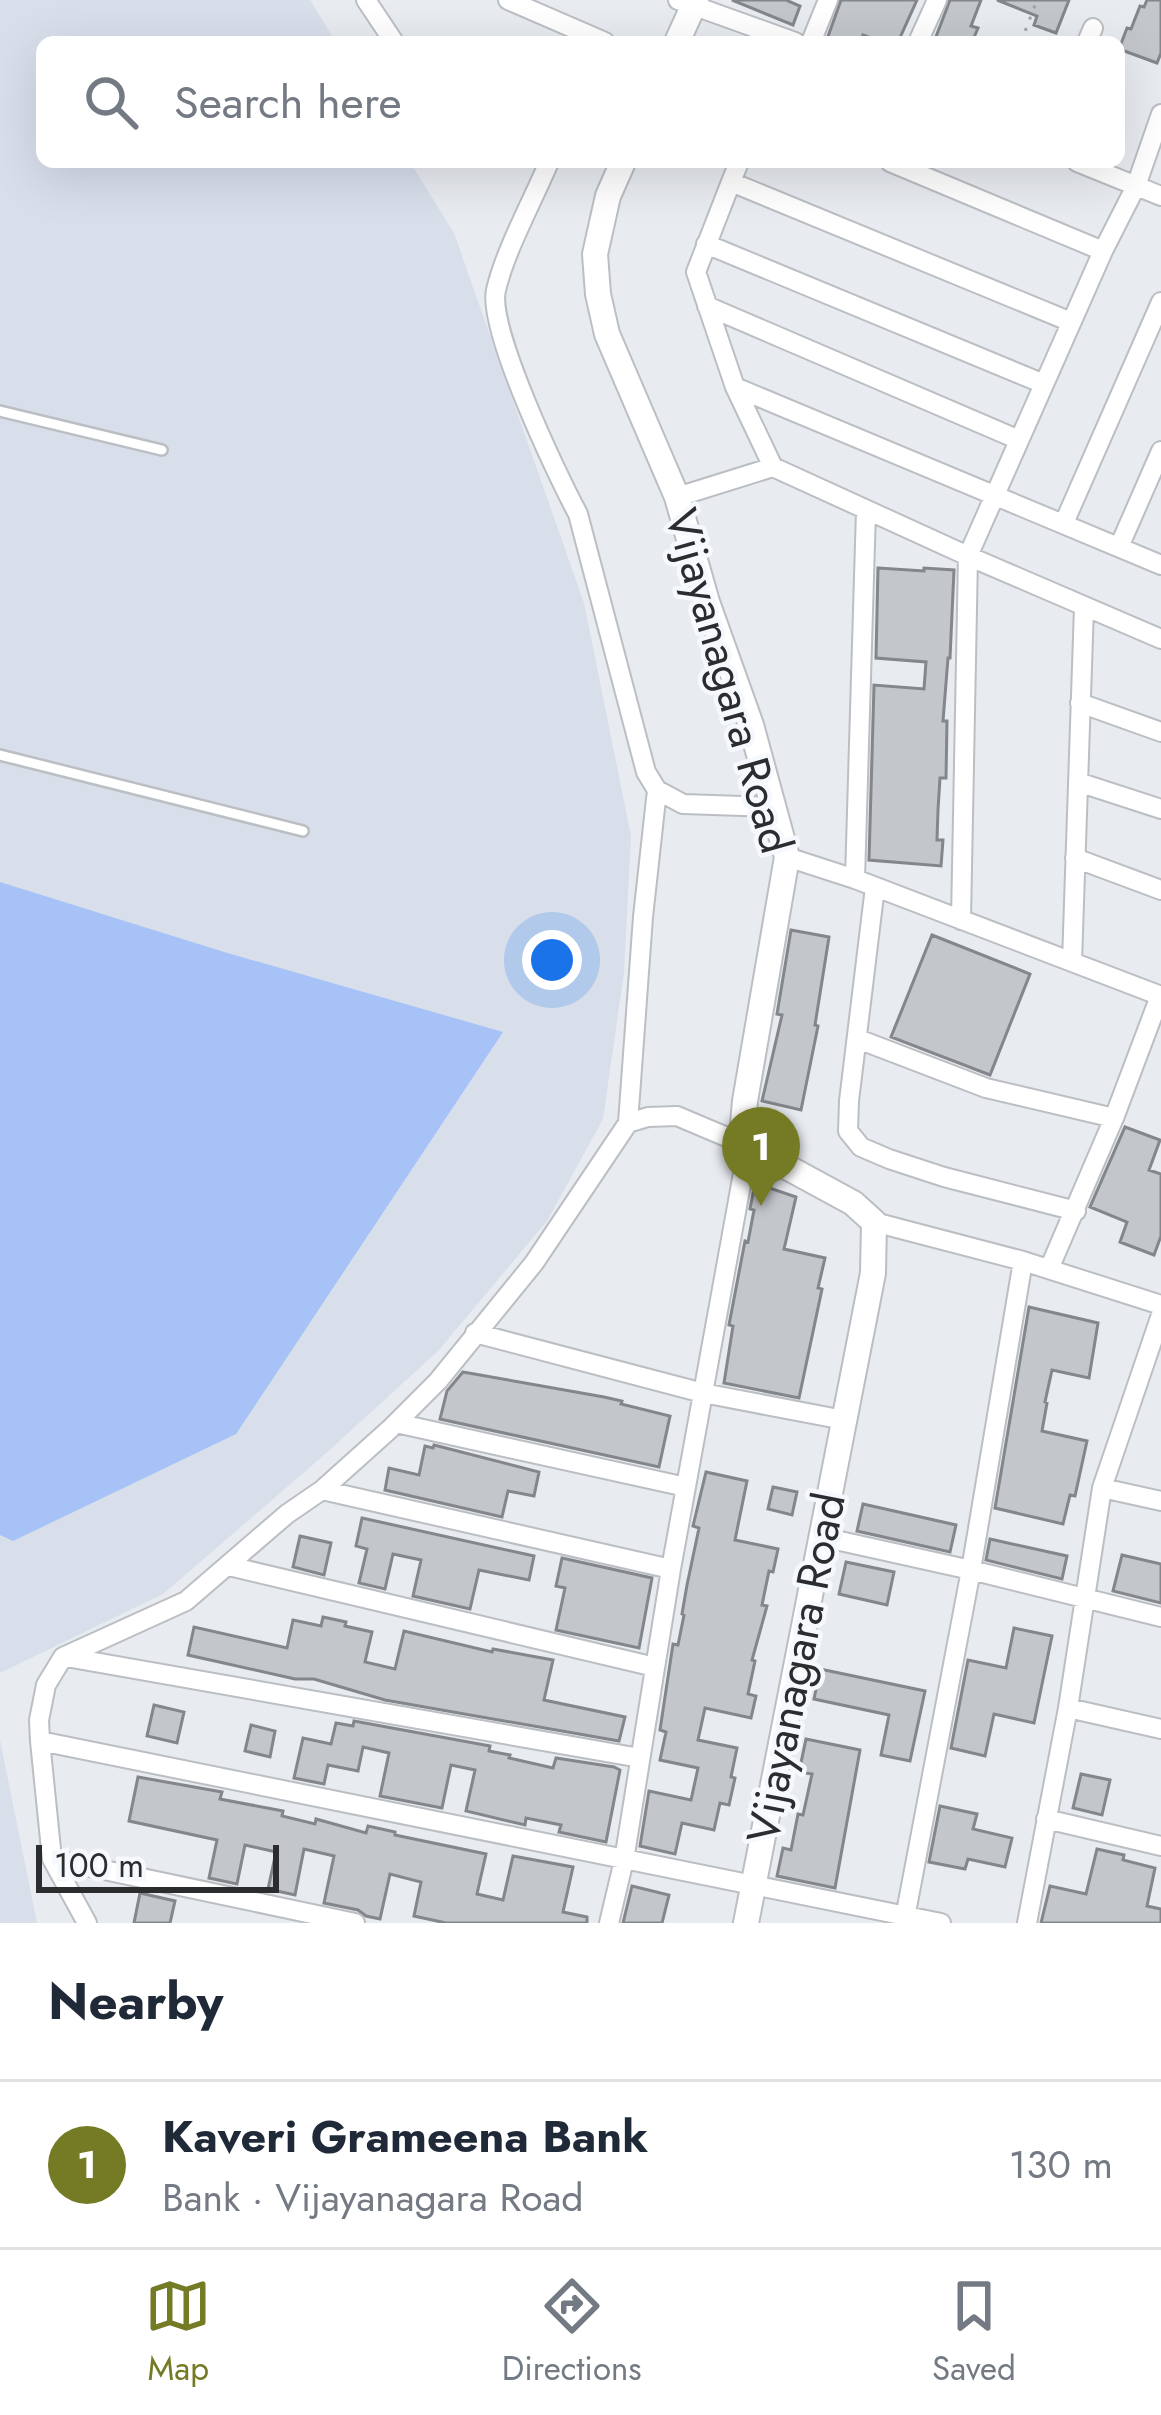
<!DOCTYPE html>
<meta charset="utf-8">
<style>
:root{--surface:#fff;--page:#f6f6f7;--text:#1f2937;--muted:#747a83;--line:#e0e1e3;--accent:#757a24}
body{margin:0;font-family:Jost,sans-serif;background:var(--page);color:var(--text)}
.scale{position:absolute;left:36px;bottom:30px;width:243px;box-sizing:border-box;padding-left:12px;border:6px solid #2b2c2e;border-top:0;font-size:33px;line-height:42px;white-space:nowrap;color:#2b2c2e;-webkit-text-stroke:9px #f5f8fd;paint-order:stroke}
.you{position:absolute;left:552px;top:960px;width:42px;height:42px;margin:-30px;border:9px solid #fff;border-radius:50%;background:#1a73e8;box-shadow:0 0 0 18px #1a73e833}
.badge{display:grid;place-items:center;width:78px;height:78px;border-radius:50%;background:var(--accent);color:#fff;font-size:39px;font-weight:700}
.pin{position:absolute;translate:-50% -99px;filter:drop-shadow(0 3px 6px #0008)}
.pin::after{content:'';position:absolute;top:63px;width:42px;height:36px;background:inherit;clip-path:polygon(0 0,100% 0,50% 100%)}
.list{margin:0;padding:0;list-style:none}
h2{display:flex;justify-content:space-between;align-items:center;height:156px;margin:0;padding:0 48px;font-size:51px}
h2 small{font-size:39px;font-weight:400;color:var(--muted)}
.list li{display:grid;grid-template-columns:78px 1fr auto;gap:36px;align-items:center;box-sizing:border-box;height:168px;padding:0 48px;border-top:3px solid var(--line)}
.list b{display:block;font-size:45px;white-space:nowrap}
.list p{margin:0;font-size:39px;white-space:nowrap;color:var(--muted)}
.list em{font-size:39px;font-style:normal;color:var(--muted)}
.icon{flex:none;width:66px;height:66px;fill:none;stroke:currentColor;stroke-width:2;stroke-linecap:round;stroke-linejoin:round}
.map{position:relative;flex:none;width:1161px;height:1923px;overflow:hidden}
.search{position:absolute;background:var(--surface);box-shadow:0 12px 48px #0002;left:36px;right:36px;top:36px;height:132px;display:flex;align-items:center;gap:30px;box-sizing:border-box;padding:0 42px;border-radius:18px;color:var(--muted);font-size:45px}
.sheet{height:324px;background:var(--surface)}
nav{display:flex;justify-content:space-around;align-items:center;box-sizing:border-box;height:168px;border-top:3px solid var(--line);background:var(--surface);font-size:33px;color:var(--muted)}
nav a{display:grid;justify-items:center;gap:6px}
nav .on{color:var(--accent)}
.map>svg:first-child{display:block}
.built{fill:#d8dfeb}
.green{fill:#a6c2f6}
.building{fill:#c3c6cb;stroke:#83868a;stroke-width:3}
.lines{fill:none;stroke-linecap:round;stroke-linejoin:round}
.service-casing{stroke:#bbbec3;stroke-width:14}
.minor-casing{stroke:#bbbec3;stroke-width:22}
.tertiary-casing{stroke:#bbbec3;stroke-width:28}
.path{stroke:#a0a3a7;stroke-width:3;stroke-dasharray:3 9;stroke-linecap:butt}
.service{stroke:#fff;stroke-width:9}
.minor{stroke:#fff;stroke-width:18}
.tertiary{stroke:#fff;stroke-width:24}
.labels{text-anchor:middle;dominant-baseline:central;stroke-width:9;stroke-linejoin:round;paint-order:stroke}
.street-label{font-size:45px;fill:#2b2c2e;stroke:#f5f8fd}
</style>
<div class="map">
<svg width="1161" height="1923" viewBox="0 0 1161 1923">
<rect width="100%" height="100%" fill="#e8ebf0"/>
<path class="built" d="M0,0H310L336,42H42V162H410L454,233L584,603L631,836L624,972L603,1119L547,1221L438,1351L323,1456L163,1594L0,1673Z
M0,1740L37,1923H0Z"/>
<path class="green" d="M0,882L224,952L503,1032L236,1434L13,1541L0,1535Z"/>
<path class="building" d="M732,0H786L800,6L793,25Z
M841,0H917L898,42H881L863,35L860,42H826Z
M950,0H981L971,26L978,28L972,42H934Z
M997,0H1069L1056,33L1034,25L1037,16Z
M1147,0H1161V53L1157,63L1119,49L1127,28L1131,29L1140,6L1144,7Z
M878,568L924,571V568L954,570L950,658H948L943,721H947L946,778H940L938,810L937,840H943L941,866L869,860L874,685L924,689L926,662L876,658Z
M791,930L829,937L815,1025L818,1026L801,1110L762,1101L782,1015L777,1014Z
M932,935L1030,974L990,1075L891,1037Z
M1125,1127L1160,1140L1149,1170L1161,1174V1236L1154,1255L1120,1242L1127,1222L1090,1207Z
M755,1183L796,1197L784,1249L825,1258L818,1288L822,1289L799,1398L724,1383L733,1326L729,1325L745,1241L748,1242L754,1210L750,1209Z
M1029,1307L1098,1323L1089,1378L1052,1370L1045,1402L1047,1403L1042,1431L1087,1441L1075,1496L1070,1495L1063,1524L995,1508Z
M463,1372L604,1397L622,1401L621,1404L670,1416L659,1467L440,1419L447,1391Z
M434,1445L539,1472L534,1496L508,1491L502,1517L385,1490L389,1468L419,1475L425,1446L433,1448Z
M706,1472L747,1481L735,1540L778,1549L773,1572L769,1571L762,1605L767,1606L752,1660L755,1661L748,1694L756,1696L751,1718L705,1708L698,1740L737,1748L731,1777L735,1778L729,1805L720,1803L714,1830L682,1823L675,1854L640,1846L649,1791L691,1800L698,1768L660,1760L666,1732L660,1730L673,1644L678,1645L684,1615L682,1614L687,1585L699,1528L693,1526Z
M773,1487L797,1492L792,1515L768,1509Z
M863,1504L956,1525L950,1552L857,1531Z
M362,1518L534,1556L529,1580L479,1570L470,1609L413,1596L421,1560L393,1554L385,1589L359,1583L367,1549L356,1546Z
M300,1536L331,1543L324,1575L293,1567Z
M990,1539L1067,1556L1062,1579L986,1560Z
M1122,1555L1161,1564V1603L1113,1591Z
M562,1558L652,1578L639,1648L556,1630L565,1588L556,1586Z
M846,1562L894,1572L887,1605L839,1594Z
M323,1617L346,1622L345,1626L372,1632L365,1662L395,1669L404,1631L492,1652L493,1649L553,1660L544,1700L625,1717L619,1741L385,1700L314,1679H295L188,1655L194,1627L287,1648L293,1620L321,1626Z
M1014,1628L1052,1636L1034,1723L994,1714L985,1756L951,1748L968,1660L1006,1668Z
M820,1669L925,1691L910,1761L881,1755L889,1715L814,1699Z
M154,1705L184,1712L177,1743L147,1736Z
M354,1721L490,1746L489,1751L510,1755L509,1758L553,1768L556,1758L614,1767L620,1770L606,1842L559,1832L561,1825L526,1818L525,1825L466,1811L475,1770L451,1765L442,1808L380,1796L389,1753L363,1747L358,1771L328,1765L324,1784L294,1778L303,1738L331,1744L336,1723L353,1726Z
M251,1725L275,1731L270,1757L245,1751Z
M806,1739L860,1750L835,1888L777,1876L783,1848L791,1850L798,1814L803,1815L812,1774L799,1772Z
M1081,1774L1110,1780L1102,1815L1073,1808Z
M138,1777L222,1792L220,1799L283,1811L282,1816L315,1824L316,1819L366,1833L368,1826L395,1832V1835L486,1854L477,1894L503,1900L513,1856L573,1867L563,1912L587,1917V1923H446L414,1916L421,1882L390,1874L380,1919L366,1916L358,1910L324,1903L334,1856L304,1849L295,1895L268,1889L276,1852L245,1845L237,1884L209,1878L217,1840L129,1821Z
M940,1806L977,1814L973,1829L1012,1838L1005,1867L968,1859L965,1869L929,1862Z
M1097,1849L1124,1855L1123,1860L1155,1868L1147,1906L1161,1909V1923H1041L1050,1886L1086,1894Z
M632,1886L669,1895L662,1923H623Z
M140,1893L175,1901L170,1923H134Z"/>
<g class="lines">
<defs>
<path id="service" d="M0,411L162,450
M0,755L303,831"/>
<path id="minor" d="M366,0L394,42
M508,0L605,42
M678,0L795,42
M811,42L828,0
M918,42L937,0
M1087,42L1093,28
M549,162C533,200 505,251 496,290C487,328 557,475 578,514L646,772L657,790L683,804L774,807
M739,162L731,182L1071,322
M890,162L1103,251
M1077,162L1161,196
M731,182L696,272L735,387L773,467
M706,244L1044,384
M707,306L1019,440
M735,387L1161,565
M677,497L773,467L968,556L1161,639
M1064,523L1161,302
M1119,547L1161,451
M1080,703L1161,732
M1078,782L1161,809
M787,857L855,879L1161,996
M1075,858L1161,890
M855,879L866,510
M875,887L849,1101L848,1131L861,1147L889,1159L944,1177L1076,1211
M961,920L968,556L1103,251L1136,186L1161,114
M1072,962L1084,607
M858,1039L986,1088L1114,1118
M628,1123L643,917L657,790
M874,1222L1023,1261L1161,1305
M1049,1269L1114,1118L1160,996
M475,1333L703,1393L844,1420
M396,1423L686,1487
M1102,1488L1161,1501
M322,1490L671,1569
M822,1537L971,1570L1161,1617
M229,1566L655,1667
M66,1657L640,1758
M1068,1708L1161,1729
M40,1741L941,1923
M1046,1819L1161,1846
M52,1859L355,1923
M87,1923L52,1859L40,1741L39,1720L46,1685L63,1657L186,1601L287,1514L322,1490L390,1429L438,1381L534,1263L628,1123L648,1117L677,1116L748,1146L671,1569L624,1860L609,1923
M904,1923L971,1570L1023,1261
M1027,1923L1068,1708L1102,1488L1161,1315"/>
<path id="tertiary" d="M677,42L696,0
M623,162L608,196L595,254L598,294L607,334L677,497L707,602L751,725L787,857L745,1101L743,1124L748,1146L853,1203L874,1222L873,1273L746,1923"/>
</defs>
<use href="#service" class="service-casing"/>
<use href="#minor" class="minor-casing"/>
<use href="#tertiary" class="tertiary-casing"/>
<path class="path" d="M1021,42L1037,0"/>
<use href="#service" class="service"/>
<use href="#minor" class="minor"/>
<use href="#tertiary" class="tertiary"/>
</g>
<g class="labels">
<g class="street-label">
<text transform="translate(729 681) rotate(74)">Vijayanagara Road</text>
<text transform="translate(796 1668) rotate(-79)">Vijayanagara Road</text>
</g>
</g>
</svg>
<div class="scale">100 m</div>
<div class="you"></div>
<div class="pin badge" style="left:761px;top:1206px">1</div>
<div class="search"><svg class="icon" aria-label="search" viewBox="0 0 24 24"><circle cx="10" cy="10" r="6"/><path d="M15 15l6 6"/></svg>Search here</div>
</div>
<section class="sheet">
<h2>Nearby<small></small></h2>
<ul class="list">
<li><span class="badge">1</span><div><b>Kaveri Grameena Bank</b><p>Bank · Vijayanagara Road</p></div><em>130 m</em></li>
</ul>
</section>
<nav>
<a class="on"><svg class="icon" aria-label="map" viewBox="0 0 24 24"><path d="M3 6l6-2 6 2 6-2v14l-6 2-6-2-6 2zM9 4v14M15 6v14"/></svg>Map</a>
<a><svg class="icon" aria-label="directions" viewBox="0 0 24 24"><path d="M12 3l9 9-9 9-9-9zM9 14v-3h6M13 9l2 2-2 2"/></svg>Directions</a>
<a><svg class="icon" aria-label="saved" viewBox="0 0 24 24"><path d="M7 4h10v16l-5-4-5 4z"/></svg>Saved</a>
</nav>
